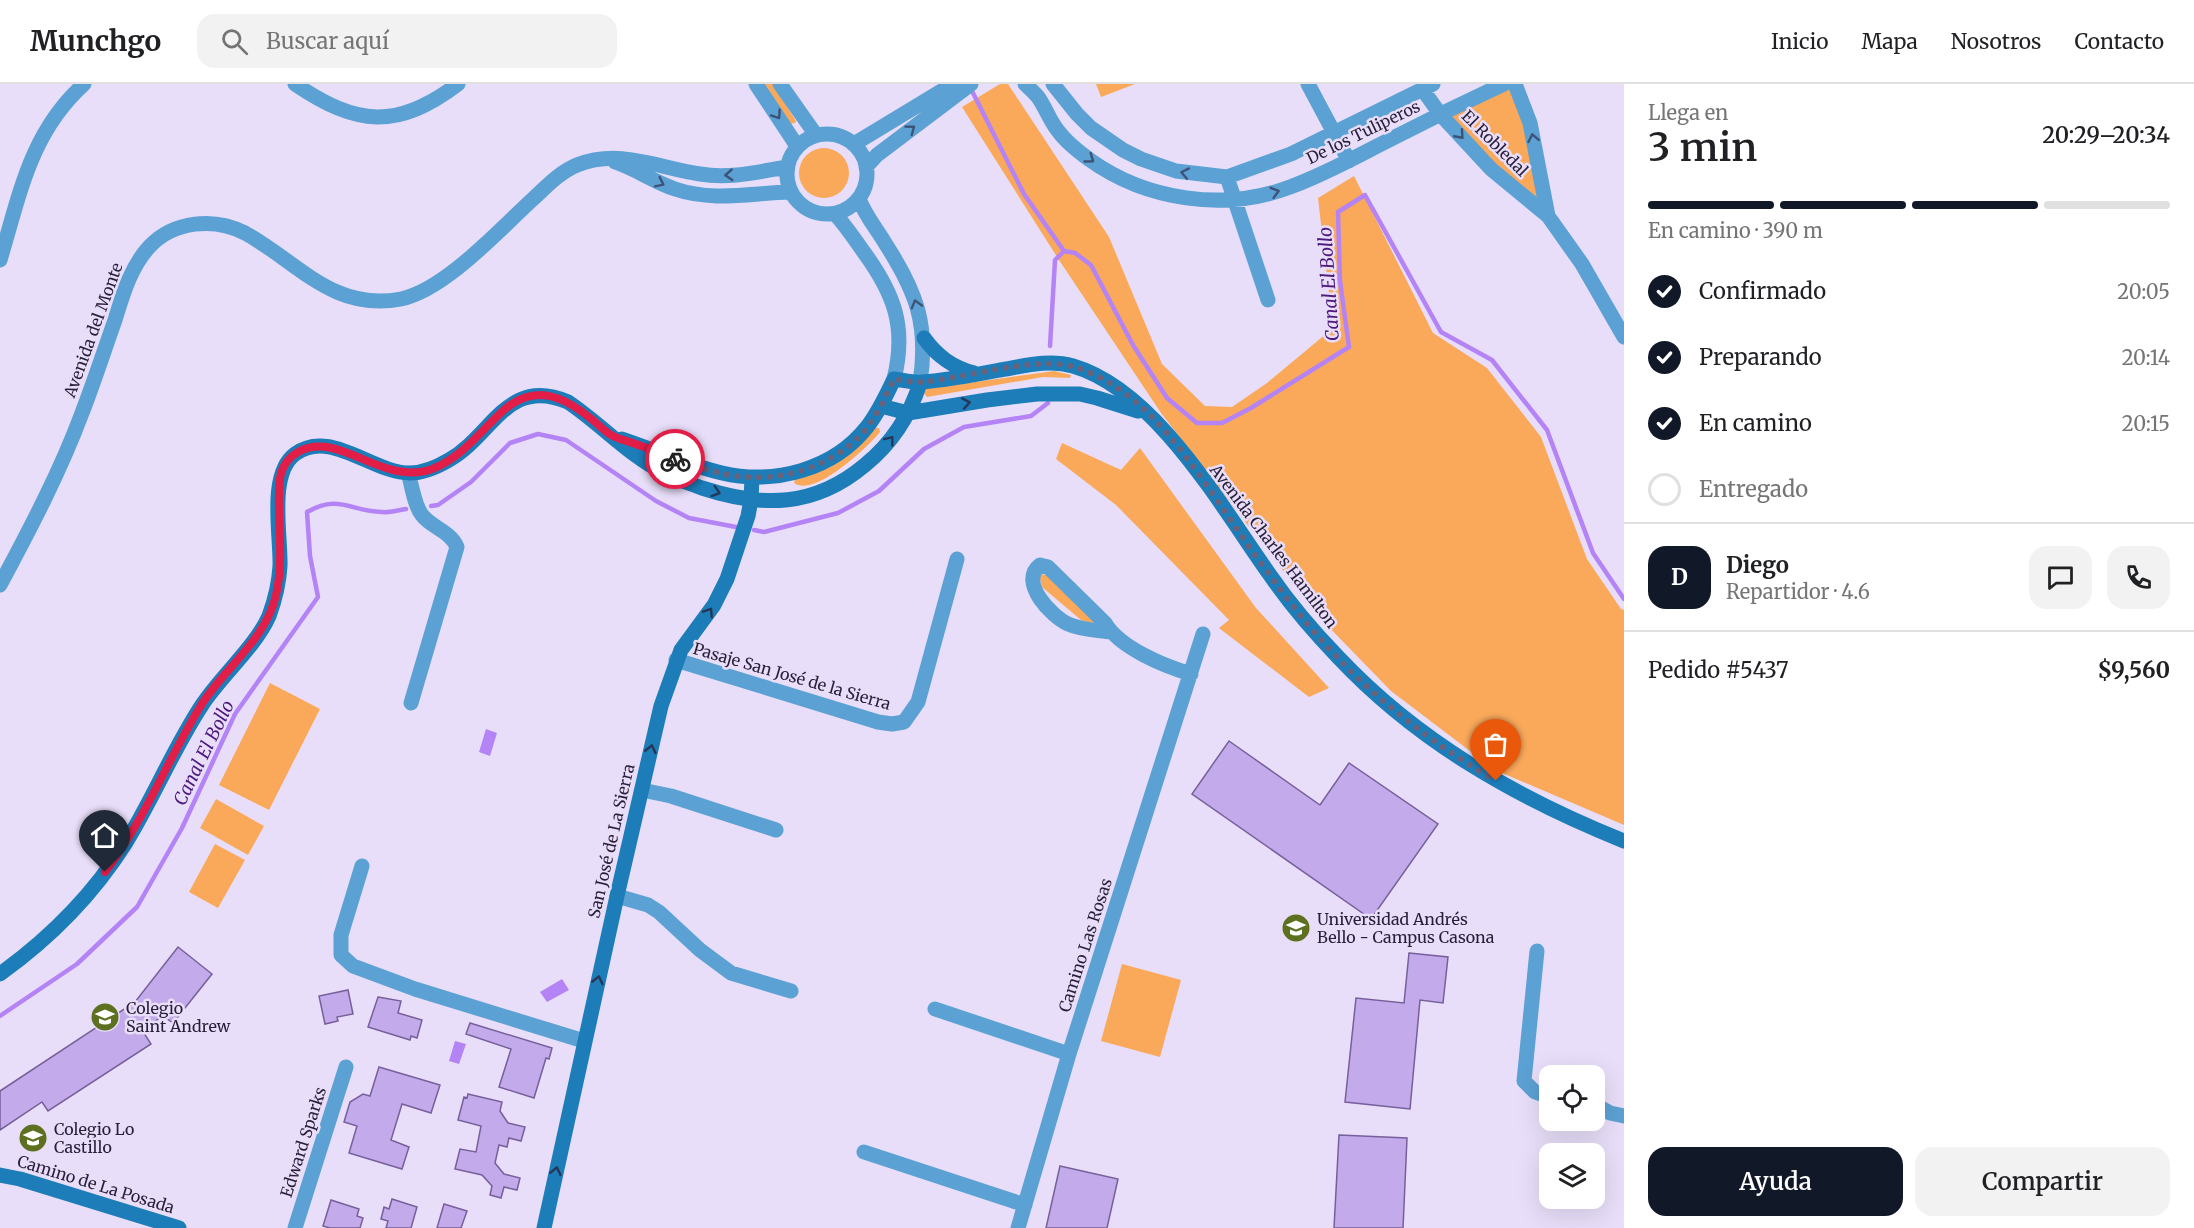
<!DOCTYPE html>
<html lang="es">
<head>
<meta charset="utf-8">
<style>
	:root { --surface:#fff; --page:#f2f2f2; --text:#202124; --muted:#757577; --line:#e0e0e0; --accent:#111827 }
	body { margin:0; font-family:Merriweather,serif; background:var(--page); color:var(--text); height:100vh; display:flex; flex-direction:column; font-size:22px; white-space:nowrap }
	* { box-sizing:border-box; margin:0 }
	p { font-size:20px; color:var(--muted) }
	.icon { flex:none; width:33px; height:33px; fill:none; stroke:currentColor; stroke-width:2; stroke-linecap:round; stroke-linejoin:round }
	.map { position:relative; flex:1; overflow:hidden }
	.drawer { display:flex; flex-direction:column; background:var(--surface); width:570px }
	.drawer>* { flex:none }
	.tools { position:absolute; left:1539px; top:981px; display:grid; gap:12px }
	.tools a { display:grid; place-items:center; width:66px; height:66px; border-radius:12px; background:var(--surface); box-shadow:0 6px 24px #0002; font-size:30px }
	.pin { position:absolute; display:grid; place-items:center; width:51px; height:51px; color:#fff; margin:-62px -26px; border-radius:50% 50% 50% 0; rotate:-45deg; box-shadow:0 0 6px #0007 }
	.pin .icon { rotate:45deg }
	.courier { position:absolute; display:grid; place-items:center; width:60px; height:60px; margin:-30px; border:4px solid #e11d48; border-radius:50%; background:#fff; color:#222; box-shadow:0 2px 8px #0007 }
	.overview em { font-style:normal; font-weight:600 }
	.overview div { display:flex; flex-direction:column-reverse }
	.overview { display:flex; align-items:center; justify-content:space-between; height:102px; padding:0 24px }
	h1 { font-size:39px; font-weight:600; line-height:45px }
	.bar { display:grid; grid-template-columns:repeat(4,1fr); gap:9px 6px; align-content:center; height:72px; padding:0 24px }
	.bar i { height:8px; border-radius:4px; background:var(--line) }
	.bar .active { background:var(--accent) }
	.bar p { grid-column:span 4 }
	.line { display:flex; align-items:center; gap:15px; padding:0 24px; border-top:2px solid var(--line) }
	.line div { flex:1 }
	.round { display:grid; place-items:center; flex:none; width:63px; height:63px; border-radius:18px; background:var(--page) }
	ol { padding:0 24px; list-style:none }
	li { display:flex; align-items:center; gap:18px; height:66px }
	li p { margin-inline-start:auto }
	li .icon { padding:6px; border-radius:50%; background:var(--accent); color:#fff; stroke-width:4 }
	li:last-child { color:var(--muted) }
	li i { width:33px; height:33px; border:3px solid var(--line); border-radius:50% }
	.action { display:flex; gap:12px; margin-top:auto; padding:12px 24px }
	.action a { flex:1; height:69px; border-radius:18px; background:var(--accent); color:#fff; font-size:24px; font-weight:600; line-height:69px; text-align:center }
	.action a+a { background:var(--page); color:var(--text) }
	header { display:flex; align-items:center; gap:36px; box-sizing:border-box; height:84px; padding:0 30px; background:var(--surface); border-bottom:2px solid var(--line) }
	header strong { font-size:28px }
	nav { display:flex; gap:33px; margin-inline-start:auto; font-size:21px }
	.search { width:420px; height:54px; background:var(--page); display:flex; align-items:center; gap:15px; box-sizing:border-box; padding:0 21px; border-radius:18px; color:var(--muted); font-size:22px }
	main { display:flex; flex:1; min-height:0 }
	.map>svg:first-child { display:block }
	.green { fill:#faa85a }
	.water { fill:#b483f6 }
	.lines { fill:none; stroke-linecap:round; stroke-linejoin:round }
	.stream { stroke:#b483f6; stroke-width:4.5 }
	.building { fill:#c3aaeb; stroke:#775f9b; stroke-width:1.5 }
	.street { stroke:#5ca1d4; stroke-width:15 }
	.secondary { stroke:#1c7db9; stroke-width:15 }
	.oneway { stroke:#3d5276 }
	.oneway2 { stroke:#263658 }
	.done { stroke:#6c617b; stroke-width:6; stroke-dasharray:0 10.8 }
	.route { stroke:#e11d48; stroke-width:8 }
	.labels { text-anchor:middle; stroke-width:5; stroke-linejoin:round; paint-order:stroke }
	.street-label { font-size:16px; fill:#291e37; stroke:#e8def9 }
	.poi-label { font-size:16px; fill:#291e37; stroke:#e8def9; text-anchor:start }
	.water-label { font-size:18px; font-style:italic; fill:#4e197f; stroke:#e8def9 }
</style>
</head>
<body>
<header>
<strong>Munchgo</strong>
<div class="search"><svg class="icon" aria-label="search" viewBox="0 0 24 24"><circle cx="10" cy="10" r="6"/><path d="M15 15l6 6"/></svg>Buscar aquí</div>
<nav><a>Inicio</a><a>Mapa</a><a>Nosotros</a><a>Contacto</a></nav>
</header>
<main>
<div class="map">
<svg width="1624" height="1144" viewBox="0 0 1624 1144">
	<rect width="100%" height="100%" fill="#e8def9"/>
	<path class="green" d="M765 0H773L796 37 795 39 790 40Z
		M1000 0H1008L1109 153 1162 280 1205 322 1232 323 1267 299 1333 244 1318 114 1354 92 1433 249 1487 284 1541 353 1587 475 1621 525 1624 526V741L1495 686 1391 607 1319 533 1161 329 1059 176 962 23Z
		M1096 0H1135L1101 13Z
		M1515 0 1548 132 1440 30Z
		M799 89a25 25 0 1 1 50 0a25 25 0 1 1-50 0Z
		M1054 287 1071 291 1070 294 1043 293 927 313 923 308 925 305Z
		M874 344H879L880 348C868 363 814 414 794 399L795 395C807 390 819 389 831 382 847 373 860 358 874 344Z
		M1062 359 1121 386 1140 364 1256 524 1329 604 1309 613 1219 544 1229 536 1116 421 1056 375Z
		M1039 490 1047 491 1095 537 1090 540 1081 536 1042 503Z
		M270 599 320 625 269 726 219 701Z
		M216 715 264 742 248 771 200 744Z
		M215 760 245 776 218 824 189 808Z
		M1122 880 1181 896 1160 973 1101 957Z"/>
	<path class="water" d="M486 645 497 649 490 672 479 668Z
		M562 895 569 906 547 918 540 908Z
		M455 957 466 960 459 980 449 977Z"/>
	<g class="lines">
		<path class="stream" d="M973 9 1024 110 1064 167
			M1050 262 1055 176 1064 167 1075 169 1091 181 1133 261 1167 314 1197 339H1222L1251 324 1349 263 1340 197 1338 128 1365 111 1441 248 1492 276 1547 346 1593 469 1624 515
			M431 422 438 421 471 398 510 359 538 350 566 356 656 417 689 434 736 443
			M754 446 764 448 838 429 879 407 924 365 964 343 1031 332 1048 319
			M0 932 77 880 137 823 182 744 235 630 318 513 310 472 307 428C339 410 350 427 382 428 389 429 398 426 406 425"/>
	</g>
	<path class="building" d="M1229 657 1320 721 1349 679 1438 740 1371 835 1192 710Z
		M178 863 212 890 173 939 163 932 142 946 151 960 48 1027 42 1018 0 1046V1007L135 918Z
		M1409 869 1448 873 1443 919 1420 916 1410 1025 1345 1018 1356 914 1404 919Z
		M348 906 353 930 337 933 338 937 325 940 319 912Z
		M378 913 401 917 398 929 422 936 417 954 411 952 410 956 368 943Z
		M470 939 552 964 549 975 546 974 534 1014 499 1003 511 965 466 950Z
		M379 983 440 1001 431 1029 402 1020 391 1056 409 1063 402 1085 349 1069 357 1042 344 1038 350 1018 363 1010 370 1012Z
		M468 1010 502 1018 500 1027 508 1039 525 1043 521 1057 509 1054 507 1063 499 1061 495 1079 504 1090 520 1094 517 1106 504 1103 501 1114 490 1111 492 1102 482 1091 455 1085 460 1065 476 1068 481 1042 458 1036 464 1013 467 1014Z
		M1339 1051 1407 1054 1403 1144H1334Z
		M1060 1082 1118 1095 1107 1144H1046Z
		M392 1115 417 1123 411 1144H386L388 1137 381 1135 384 1123 389 1125Z
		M331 1116 359 1125 357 1132 363 1134 360 1144H330L323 1142Z
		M444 1120 467 1127 461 1144H437Z"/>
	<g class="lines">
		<path class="street" d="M295 0C357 42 397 46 458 0
			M756 0 797 62
			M780 0 816 51
			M1025 0C1029 4 1034 8 1038 13 1046 24 1050 38 1059 48 1067 59 1079 68 1090 76 1146 116 1224 128 1290 103 1326 90 1359 71 1393 54 1430 35 1467 17 1504 0
			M1053 0 1077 30 1091 44 1123 66 1141 75 1176 87 1227 93 1291 70 1433 0
			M1308 0 1349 77
			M1515 0 1530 39 1548 132
			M1423 6 1440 30 1491 85 1548 132 1582 180 1624 253
			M787 90a40 40 0 1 1 80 0a40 40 0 1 1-80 0Z
			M854 60 953 0
			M615 78C636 85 654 98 675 105 713 118 751 109 790 108
			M866 83 877 71 971 0
			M1227 93 1268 216
			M859 115C865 131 876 144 885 159 916 207 929 240 920 299
			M835 130C845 141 854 154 863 167 894 209 907 243 894 295
			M0 176C20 110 30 49 84 0
			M408 389C412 401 414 421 422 431 432 444 450 447 457 463L411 619
			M0 501C30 445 60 388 82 329 94 298 104 267 115 236 123 210 131 182 150 162 174 137 214 133 245 149 298 178 333 228 401 215 445 206 500 145 534 114 547 102 560 88 577 81 620 64 658 84 700 90 729 95 758 88 787 83
			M1111 548C1097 546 1081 546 1068 540 1052 533 1018 498 1040 481L1048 483 1105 539C1120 564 1164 582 1191 590
			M676 576 878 638 892 640 904 638 918 618 957 475
			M642 706 671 712 776 746
			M362 782 341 851V871L353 882 415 905 584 957
			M617 812 648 821 659 828 700 866 731 889 791 907
			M1537 867 1524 997 1535 1008 1550 1013
			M935 925 1069 970
			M1594 1020 1610 1029 1624 1032
			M864 1068 1025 1121
			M295 1144 346 983
			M1018 1144 1069 970 1203 550"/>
		<path class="secondary" d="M924 254C937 272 952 283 974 289
			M881 322 908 329 987 316 1037 310H1080L1097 314 1138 327
			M622 355C655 366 687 381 722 389 774 401 833 386 867 343 878 329 886 312 894 295 903 296 913 299 922 298 948 296 974 291 1000 286 1024 282 1049 275 1073 282 1156 306 1222 424 1270 491 1290 520 1313 547 1338 573 1418 658 1517 714 1624 757
			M0 890C50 854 92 812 125 760 153 715 173 665 202 621 221 592 256 562 269 532 275 516 279 499 280 482 281 452 268 390 295 370 330 344 372 389 410 389 423 389 437 383 449 376 493 351 507 292 568 318 601 340 628 371 664 389 676 395 689 399 702 404 763 424 815 423 865 381 892 359 910 331 920 299
			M0 1091 20 1095 179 1144
			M544 1144 617 812 661 622 681 566 714 521 727 495 748 432 751 416 752 393"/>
	</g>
	<defs><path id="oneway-chevron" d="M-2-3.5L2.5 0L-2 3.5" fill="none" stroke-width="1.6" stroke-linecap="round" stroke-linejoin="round" transform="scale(1.5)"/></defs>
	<g class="oneway">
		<use href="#oneway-chevron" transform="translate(777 31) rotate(56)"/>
		<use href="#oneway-chevron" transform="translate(911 45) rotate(-37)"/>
		<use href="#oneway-chevron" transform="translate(1460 51) rotate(48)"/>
		<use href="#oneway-chevron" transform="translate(1533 54) rotate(-101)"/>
		<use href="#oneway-chevron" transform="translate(1090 75) rotate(36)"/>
		<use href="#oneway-chevron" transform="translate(1185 89) rotate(-169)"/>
		<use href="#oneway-chevron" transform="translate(729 91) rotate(176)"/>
		<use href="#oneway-chevron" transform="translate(660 99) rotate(26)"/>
		<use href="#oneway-chevron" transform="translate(1275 108) rotate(-16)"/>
		<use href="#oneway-chevron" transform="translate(916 220) rotate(-106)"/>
	</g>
	<g class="oneway2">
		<use href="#oneway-chevron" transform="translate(966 319) rotate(-10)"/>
		<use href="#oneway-chevron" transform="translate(890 356) rotate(-52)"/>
		<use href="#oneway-chevron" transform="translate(716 408) rotate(18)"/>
		<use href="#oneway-chevron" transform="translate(709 528) rotate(-57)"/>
		<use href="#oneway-chevron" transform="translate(651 665) rotate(-77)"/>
		<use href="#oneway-chevron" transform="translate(598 896) rotate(-77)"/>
		<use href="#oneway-chevron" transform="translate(556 1087) rotate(-78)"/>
	</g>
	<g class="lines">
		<path class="done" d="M675 375C698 382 722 392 747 393 791 396 838 379 867 344 878 329 886 312 894 295 903 296 913 299 921 298 963 295 1036 271 1074 283 1144 304 1188 375 1227 431 1255 471 1283 511 1314 548 1366 608 1428 657 1496 697"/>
		<path class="route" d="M105 788C144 737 167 677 200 623 223 585 266 556 276 511 282 485 280 457 279 430 279 416 278 402 281 389 284 380 289 373 298 368 339 345 382 403 432 385 463 373 481 346 505 325 535 300 563 312 590 334 597 339 604 347 611 351 620 356 632 358 641 362 653 366 664 371 675 375"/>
	</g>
	<defs>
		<g id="university-disc" transform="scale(1.5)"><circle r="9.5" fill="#5c701f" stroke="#e8def9"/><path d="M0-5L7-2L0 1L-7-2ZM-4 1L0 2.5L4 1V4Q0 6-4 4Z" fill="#fff"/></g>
		<g id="school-disc" transform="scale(1.5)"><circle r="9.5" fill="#5c701f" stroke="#e8def9"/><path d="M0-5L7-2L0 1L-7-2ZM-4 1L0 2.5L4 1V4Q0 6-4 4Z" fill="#fff"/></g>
	</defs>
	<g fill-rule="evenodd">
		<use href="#university-disc" x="1296" y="844"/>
		<use href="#school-disc" x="105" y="933"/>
		<use href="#school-disc" x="33" y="1054"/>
	</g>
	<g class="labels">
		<g class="street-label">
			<text transform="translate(1363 48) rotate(-26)" y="6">De los Tuliperos</text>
			<text transform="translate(1495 59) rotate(45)" y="6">El Robledal</text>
			<text transform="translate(93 246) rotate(-70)" y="6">Avenida del Monte</text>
			<text transform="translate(1274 462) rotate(53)" y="6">Avenida Charles Hamilton</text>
			<text transform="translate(792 592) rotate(16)" y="6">Pasaje San José de la Sierra</text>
			<text transform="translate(611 757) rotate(-77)" y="6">San José de La Sierra</text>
			<text transform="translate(1085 861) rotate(-72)" y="6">Camino Las Rosas</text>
			<text transform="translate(303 1058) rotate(-72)" y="6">Edward Sparks</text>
			<text transform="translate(96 1100) rotate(17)" y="6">Camino de La Posada</text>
		</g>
		<g class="poi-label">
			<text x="1317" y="841">Universidad Andrés<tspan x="1317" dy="18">Bello - Campus Casona</tspan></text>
			<text x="126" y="930">Colegio<tspan x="126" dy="18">Saint Andrew</tspan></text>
			<text x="54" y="1051">Colegio Lo<tspan x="54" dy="18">Castillo</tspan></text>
		</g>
		<g class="water-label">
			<text transform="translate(1329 200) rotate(-94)" y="6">Canal El Bollo</text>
			<text transform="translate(204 669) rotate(-64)" y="6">Canal El Bollo</text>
		</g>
	</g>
</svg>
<div class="tools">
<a><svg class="icon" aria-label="locate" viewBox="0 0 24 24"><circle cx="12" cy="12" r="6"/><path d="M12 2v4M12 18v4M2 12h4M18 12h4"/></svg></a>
<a><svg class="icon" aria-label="layers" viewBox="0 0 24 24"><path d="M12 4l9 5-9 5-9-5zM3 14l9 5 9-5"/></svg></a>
</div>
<div class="pin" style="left:1496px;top:697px;background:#ea580c"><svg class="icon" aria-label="bag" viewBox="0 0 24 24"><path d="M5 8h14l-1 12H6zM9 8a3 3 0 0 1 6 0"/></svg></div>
<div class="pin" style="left:105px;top:788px;background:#1f2937"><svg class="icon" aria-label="home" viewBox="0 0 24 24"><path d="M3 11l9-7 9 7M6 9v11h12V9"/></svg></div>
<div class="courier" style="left:675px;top:375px"><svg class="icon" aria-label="bike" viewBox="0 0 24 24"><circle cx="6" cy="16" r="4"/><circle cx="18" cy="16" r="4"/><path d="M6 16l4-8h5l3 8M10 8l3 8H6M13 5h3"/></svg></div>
</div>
<section class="drawer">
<div class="overview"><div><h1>3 min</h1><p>Llega en</p></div><em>20:29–20:34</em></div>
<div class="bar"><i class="active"></i><i class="active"></i><i class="active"></i><i></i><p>En camino · 390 m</p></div>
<ol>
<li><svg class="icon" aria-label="check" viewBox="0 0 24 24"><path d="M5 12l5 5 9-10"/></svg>Confirmado<p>20:05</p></li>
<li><svg class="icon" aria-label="check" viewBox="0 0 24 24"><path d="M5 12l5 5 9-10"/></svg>Preparando<p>20:14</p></li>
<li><svg class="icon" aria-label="check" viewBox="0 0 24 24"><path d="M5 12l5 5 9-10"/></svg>En camino<p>20:15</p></li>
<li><i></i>Entregado</li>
</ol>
<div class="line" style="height:108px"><b class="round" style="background:var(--accent);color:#fff">D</b><div><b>Diego</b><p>Repartidor · 4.6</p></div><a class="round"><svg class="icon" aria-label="chat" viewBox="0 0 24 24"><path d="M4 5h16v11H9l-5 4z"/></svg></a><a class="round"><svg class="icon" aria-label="phone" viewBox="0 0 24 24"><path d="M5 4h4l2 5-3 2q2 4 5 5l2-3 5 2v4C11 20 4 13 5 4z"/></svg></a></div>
<div class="line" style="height:78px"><div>Pedido #5437</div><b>$9,560</b></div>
<div class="action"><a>Ayuda</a><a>Compartir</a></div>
</section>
</main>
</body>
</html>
